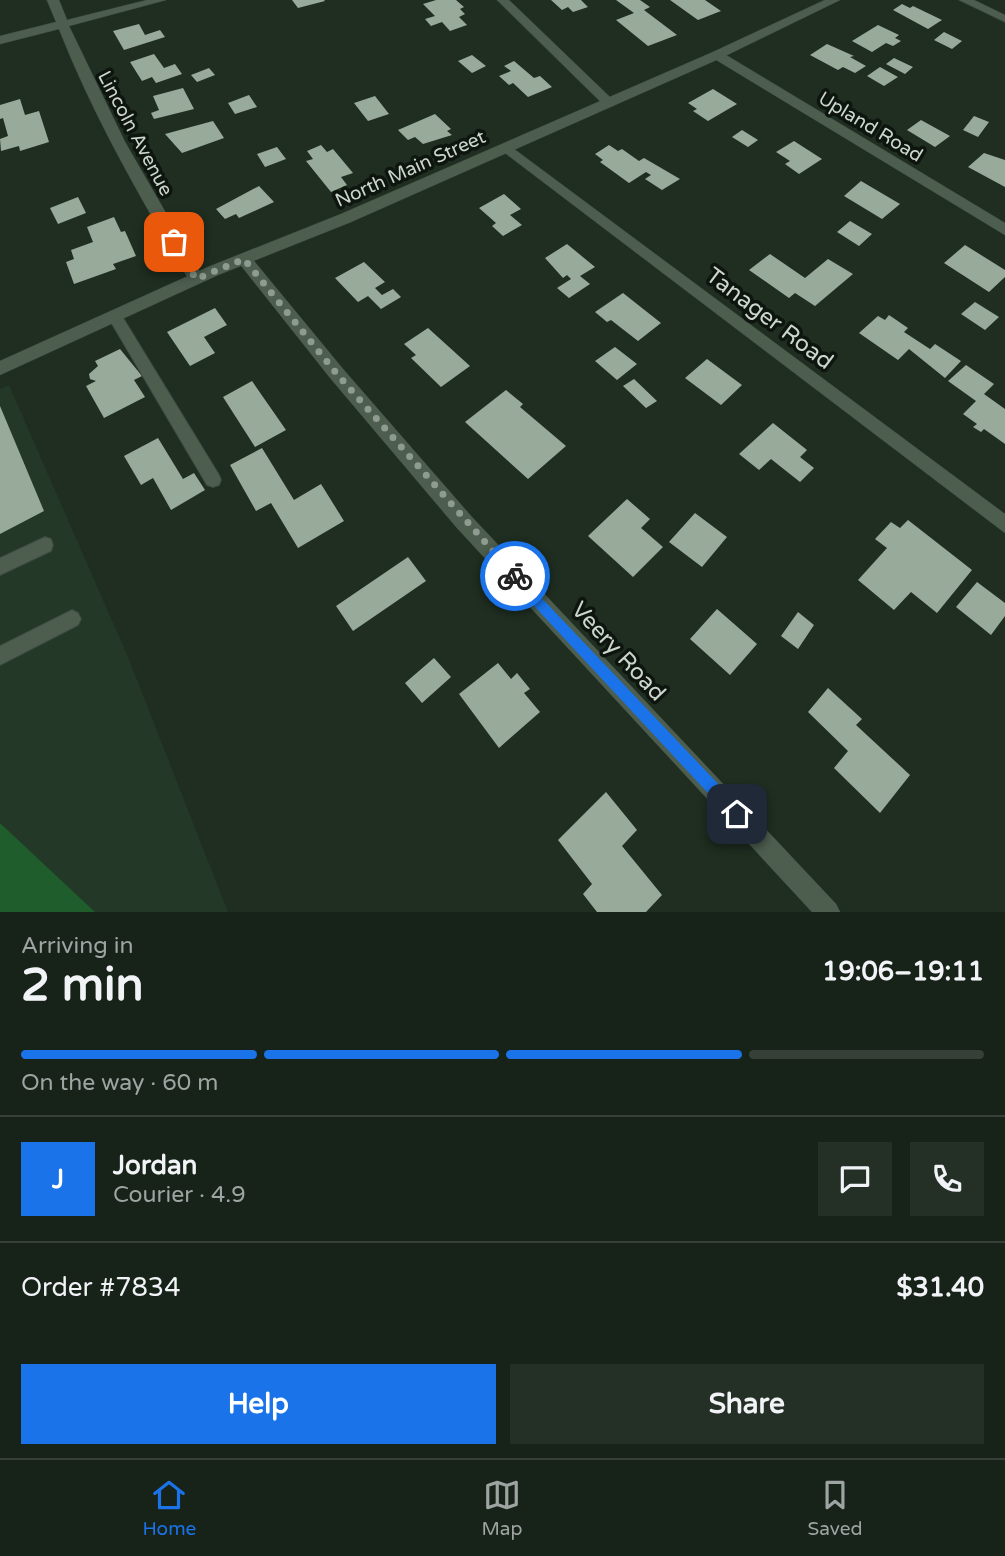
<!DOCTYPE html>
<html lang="en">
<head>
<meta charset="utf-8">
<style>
	:root { --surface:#172219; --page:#242f26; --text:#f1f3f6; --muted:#9ea4a2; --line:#363f38; --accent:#1a73e8 }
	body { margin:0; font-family:"Varela Round",sans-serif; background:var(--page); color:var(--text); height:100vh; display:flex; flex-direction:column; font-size:26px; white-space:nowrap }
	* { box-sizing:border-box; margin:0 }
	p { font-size:23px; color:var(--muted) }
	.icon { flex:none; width:38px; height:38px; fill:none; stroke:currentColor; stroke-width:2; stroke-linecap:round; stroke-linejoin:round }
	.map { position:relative; height:912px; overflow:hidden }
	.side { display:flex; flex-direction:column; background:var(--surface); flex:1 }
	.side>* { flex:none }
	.pin { position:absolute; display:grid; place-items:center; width:60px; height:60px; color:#fff; margin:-30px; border-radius:14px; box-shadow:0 4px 10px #0006 }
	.courier { position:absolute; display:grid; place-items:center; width:70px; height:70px; margin:-35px; border:5px solid #1a73e8; border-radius:50%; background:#fff; color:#222; box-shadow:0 2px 9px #0007 }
	.head em { font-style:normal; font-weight:800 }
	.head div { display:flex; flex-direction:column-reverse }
	.head { display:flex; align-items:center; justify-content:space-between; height:119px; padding:0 21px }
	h1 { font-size:46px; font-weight:800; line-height:52px }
	.bar { display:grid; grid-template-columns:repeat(4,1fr); gap:10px 7px; align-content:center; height:84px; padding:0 21px }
	.bar i { height:9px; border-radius:5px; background:var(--line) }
	.bar .selected { background:var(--accent) }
	.bar p { grid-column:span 4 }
	.line { display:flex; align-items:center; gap:18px; padding:0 21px; border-top:2px solid var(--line) }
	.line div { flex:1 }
	.round { display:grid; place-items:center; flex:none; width:74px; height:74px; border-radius:0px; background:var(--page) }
	.cta { display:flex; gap:14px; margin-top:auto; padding:14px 21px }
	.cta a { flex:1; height:80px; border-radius:0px; background:var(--accent); color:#fff; font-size:28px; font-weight:800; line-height:80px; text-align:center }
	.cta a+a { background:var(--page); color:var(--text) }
	.tabs { display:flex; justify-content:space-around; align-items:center; height:98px; border-top:2px solid var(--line); background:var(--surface); font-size:19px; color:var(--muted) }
	.tabs a { display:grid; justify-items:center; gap:4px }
	.tabs .selected { color:var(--accent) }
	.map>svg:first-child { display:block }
	.built { fill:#233826 }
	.green { fill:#1f5d2d }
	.building { fill:#98ab9a }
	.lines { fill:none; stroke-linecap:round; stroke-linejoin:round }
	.service-casing { stroke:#3b483d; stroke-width:2 }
	.minor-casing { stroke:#3b483d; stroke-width:1 }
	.secondary-casing { stroke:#3b483d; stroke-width:1 }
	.service { fill:#4d5e4f; fill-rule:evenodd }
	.minor { fill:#4d5e4f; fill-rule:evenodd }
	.secondary { fill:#4d5e4f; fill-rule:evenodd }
	.route { fill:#1a73e8 }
	.done { stroke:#8f9b91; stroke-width:7; stroke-dasharray:0 12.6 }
	.labels { text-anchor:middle; stroke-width:7; stroke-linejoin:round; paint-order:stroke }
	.far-street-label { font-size:19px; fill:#ccd6cd; stroke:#0e150f }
	.street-label { font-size:23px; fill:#ccd6cd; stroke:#0e150f }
</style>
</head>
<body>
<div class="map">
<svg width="1005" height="912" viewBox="0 0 1005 912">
	<rect width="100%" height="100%" fill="#1f2e21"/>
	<path class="built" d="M9 385 128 657 228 912H95L0 823V389Z"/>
	<path class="green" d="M0 823 95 912H0Z"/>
	<path class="building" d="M292 0H324L325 1 298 8Z
		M436 0H456L464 7 460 9 465 14 459 17 467 25 450 31 442 22 431 26 425 19 435 16 423 4Z
		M551 0H581L588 7 573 12 568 7 562 10Z
		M616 0H640L650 7 644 10 677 35 648 46 616 20 634 13Z
		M670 0H705L721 11 698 20Z
		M902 4 910 8 913 6 942 20 928 29 893 10Z
		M139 24 145 35 160 30 165 37 124 50 113 31Z
		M878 25 899 35 895 38 901 41 893 46 886 43 872 52 852 41Z
		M944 32 962 41 952 49 934 40Z
		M827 44 854 56 850 57 866 66 855 73 843 67 838 70 810 55Z
		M154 54 164 68 175 64 182 74 156 83 152 77 142 81 130 62Z
		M472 55 486 66 472 73 458 61Z
		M894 58 913 67 905 74 886 64Z
		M514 61 534 78 540 76 552 87 528 97 513 83 509 85 499 76 511 71 504 66Z
		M880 67 898 77 884 86 867 76Z
		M209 68 215 75 197 82 191 75Z
		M183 88 194 109 154 119 151 113 159 110 153 96Z
		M713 89 737 104 708 121 693 111 697 109 688 103Z
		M249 95 257 107 235 114 228 103Z
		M375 96 389 114 368 121 354 103Z
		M20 99 25 115 39 111 49 142 20 151 19 146 1 151 0 139 8 136 3 118 0 119V105Z
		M435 114 451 129 447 131 452 135 423 144 415 137 408 140 398 130Z
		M974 116 989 122 978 137 963 130Z
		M921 120 950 136 935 147 907 130Z
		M213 121 224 138 182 153 165 134Z
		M742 130 758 140 748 147 732 137Z
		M794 141 822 159 799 174 785 164 790 161 776 152Z
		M321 145 327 152 333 149 353 173 341 177 347 185 331 192 306 161 313 159 307 151Z
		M609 145 618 151 622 149 639 161 644 158 680 179 662 190 645 179 651 175 646 172 629 183 600 162 603 160 595 154Z
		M277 147 286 159 265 167 257 154Z
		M984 153 1005 160V187L968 167Z
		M861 181 900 204 882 219 844 196Z
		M259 186 274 202 239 218 236 214 225 219 216 209Z
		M504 194 521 209 510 215 522 225 503 236 492 226 496 223 479 208Z
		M78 197 86 213 58 224 50 208Z
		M114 217 121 232 125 231 136 256 113 264 116 269 74 284 66 262 74 259 71 250 93 242 87 227Z
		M850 221 872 234 859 246 837 232Z
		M567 244 595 267 580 276 590 284 569 298 557 288 571 279 567 275 563 278 545 258Z
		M965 245 1005 270V277L989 292 944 263Z
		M770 254 805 278 828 259 853 274 815 306 795 293 789 298 749 270Z
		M364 262 385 282 375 288 382 295 393 289 401 297 381 309 368 296 358 302 335 278Z
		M623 293 661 323 638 341 611 320 607 322 595 312Z
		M975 302 999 317 985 330 961 314Z
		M215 308 227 325 204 337 215 353 190 366 167 332Z
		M889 315 908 328 904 332 930 349 935 344 961 361 945 378 909 349 898 360 859 333 878 316 885 320Z
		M428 328 470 366 441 387 411 358 416 355 404 344Z
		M615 347 637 364 617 380 595 361Z
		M120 349 142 376 134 380 145 397 104 418 86 386 96 381 90 379 89 374 98 366 95 361Z
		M707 359 742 385 721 405 685 378Z
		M966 365 994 384 984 394 1005 409V444L984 429 981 432 973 427 977 424 963 414 976 401 948 381Z
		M634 379 657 401 646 408 623 386Z
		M252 381 286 430 255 447 223 397Z
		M506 390 523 404 520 407 566 446 528 479 465 422Z
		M0 406 44 511 0 534Z
		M773 423 807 450 800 457 814 468 800 482 771 459 759 470 739 454Z
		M158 438 183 479 194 473 205 490 171 510 153 478 141 485 124 456Z
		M262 448 294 500 321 484 344 521 298 548 271 503 256 511 230 465Z
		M627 499 650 519 641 528 663 547 633 577 588 536Z
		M695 513 727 537 702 567 669 542Z
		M908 520 972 570 937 613 911 592 894 610 858 580 887 548 875 539 891 522 900 528Z
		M408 557 426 581 353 631 336 606Z
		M977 582 1005 603V616L991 635 956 607Z
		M717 609 757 644 730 675 690 639Z
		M798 612 814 625 798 649 781 636Z
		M434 658 451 677 422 703 405 683Z
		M498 663 511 679 517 673 530 689 524 693 540 712 499 748 459 694Z
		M828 688 862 719 856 725 910 775 880 813 834 768 848 751 808 712Z
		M606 792 637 830 622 846 662 895 646 912H597L583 894 592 884 558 840Z"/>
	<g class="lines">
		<g class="service-casing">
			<path id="service" d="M115 312 120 313 219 475 221 480 219 485 213 487 207 485 108 317Z
				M45 537 51 539 53 545 51 551 0 575V558Z
				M72 610 78 613 81 619 78 625 0 665V646Z"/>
		</g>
		<g class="minor-casing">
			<path id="minor" d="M47 0H59L67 20 147 0H166L69 26 125 142 204 279 201 283H191C142 201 94 118 59 29L0 44V36L56 22Z
				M497 0H509L613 100V106H605Z
				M713 52H721L1005 223V235L713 58Z
				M506 143 1005 514V533L501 150 499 147Z
				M244 254 249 255 343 369 471 516 836 904 840 912H812L457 528 331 379 239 263V255Z"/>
		</g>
		<g class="secondary-casing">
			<path id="secondary" d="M825 0H840L721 58 351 222 218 275 0 375V361L208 267 341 214 713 52Z
				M959 0H974L1005 15V22Z"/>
		</g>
		<use href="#service" class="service"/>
		<use href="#minor" class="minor"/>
		<use href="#secondary" class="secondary"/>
	</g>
	<path class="route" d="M515 570 742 809V819H732L510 580 508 576Z"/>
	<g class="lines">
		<path class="done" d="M174 242 196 279 244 259 337 374 515 576"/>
	</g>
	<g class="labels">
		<g class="far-street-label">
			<text transform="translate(871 126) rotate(31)" y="7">Upland Road</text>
			<text transform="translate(136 133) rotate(62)" y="7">Lincoln Avenue</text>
			<text transform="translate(410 168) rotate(-24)" y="7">North Main Street</text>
		</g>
		<g class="street-label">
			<text transform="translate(770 318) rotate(37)" y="8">Tanager Road</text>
			<text transform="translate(619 651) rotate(47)" y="8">Veery Road</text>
		</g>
	</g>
</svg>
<div class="pin" style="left:174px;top:242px;background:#ea580c"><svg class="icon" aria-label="bag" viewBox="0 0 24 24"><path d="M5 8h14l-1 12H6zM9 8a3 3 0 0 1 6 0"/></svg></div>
<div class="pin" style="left:737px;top:814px;background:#1f2937"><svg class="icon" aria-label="home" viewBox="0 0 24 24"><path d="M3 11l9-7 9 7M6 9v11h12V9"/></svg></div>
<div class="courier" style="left:515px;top:576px"><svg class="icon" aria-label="bike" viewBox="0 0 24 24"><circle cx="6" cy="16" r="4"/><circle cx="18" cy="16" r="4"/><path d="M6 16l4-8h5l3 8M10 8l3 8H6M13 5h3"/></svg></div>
</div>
<section class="side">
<div class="head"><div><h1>2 min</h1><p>Arriving in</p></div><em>19:06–19:11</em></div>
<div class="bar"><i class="selected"></i><i class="selected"></i><i class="selected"></i><i></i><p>On the way · 60 m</p></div>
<div class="line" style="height:126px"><b class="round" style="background:var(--accent);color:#fff">J</b><div><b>Jordan</b><p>Courier · 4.9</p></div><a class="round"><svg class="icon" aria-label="chat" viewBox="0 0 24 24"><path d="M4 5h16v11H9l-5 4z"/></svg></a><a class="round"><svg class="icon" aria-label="phone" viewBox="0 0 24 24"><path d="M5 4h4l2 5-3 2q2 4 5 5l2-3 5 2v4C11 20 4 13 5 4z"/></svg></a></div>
<div class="line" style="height:91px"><div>Order #7834</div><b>$31.40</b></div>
<div class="cta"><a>Help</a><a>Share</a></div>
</section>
<nav class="tabs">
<a class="selected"><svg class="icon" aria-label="home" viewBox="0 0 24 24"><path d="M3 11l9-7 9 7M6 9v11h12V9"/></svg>Home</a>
<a><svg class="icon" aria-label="map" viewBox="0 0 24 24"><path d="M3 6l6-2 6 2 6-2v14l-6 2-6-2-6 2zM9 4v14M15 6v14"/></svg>Map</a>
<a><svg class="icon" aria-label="saved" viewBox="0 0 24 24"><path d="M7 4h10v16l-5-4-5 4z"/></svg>Saved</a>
</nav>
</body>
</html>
